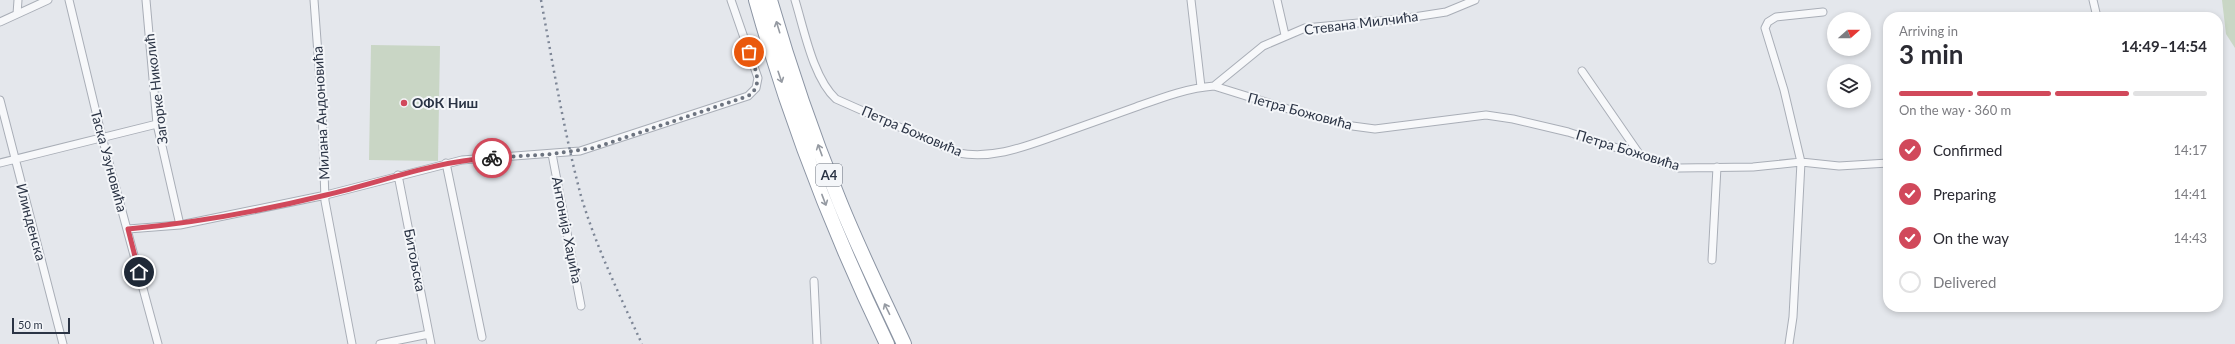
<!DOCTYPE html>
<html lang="en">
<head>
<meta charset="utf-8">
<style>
	:root { --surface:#fff; --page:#f7f7f7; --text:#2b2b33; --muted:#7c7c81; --line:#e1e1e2; --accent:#d1495b }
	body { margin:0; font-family:Lato,sans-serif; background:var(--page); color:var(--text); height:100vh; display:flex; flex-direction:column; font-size:15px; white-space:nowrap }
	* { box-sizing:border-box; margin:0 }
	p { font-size:13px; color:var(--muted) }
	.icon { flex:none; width:22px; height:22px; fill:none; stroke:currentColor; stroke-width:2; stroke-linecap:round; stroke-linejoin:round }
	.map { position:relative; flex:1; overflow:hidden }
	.panel { position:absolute; left:1883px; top:12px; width:340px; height:300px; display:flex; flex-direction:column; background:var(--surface); border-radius:16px; box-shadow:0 2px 6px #0003 }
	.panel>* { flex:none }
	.needle { width:26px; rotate:69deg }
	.buttons { position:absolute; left:1827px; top:12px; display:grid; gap:8px }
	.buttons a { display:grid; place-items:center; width:44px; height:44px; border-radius:50%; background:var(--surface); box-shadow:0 2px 6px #0003; font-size:20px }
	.scale { position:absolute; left:12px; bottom:10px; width:58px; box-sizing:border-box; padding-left:4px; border:2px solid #2b3445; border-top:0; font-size:11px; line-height:14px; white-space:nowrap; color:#2b3445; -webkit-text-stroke:3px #f4f6f9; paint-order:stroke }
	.pin { position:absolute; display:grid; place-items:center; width:34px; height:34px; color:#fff; margin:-17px; border:2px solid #fff; border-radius:50%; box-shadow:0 1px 4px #0007 }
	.courier { position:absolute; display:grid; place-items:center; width:40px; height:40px; margin:-20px; border:3px solid #d1495b; border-radius:50%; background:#fff; color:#222; box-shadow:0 1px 5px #0007 }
	.overview em { font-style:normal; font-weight:700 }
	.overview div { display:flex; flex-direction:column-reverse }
	.overview { display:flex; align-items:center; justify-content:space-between; height:68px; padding:0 16px }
	h1 { font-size:26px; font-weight:700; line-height:30px }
	.bar { display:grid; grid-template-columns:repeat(4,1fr); gap:6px 4px; align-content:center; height:48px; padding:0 16px }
	.bar i { height:5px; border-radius:3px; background:var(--line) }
	.bar .on { background:var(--accent) }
	.bar p { grid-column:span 4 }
	ol { padding:0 16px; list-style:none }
	li { display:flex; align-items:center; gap:12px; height:44px }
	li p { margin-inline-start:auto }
	li .icon { padding:4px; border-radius:50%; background:var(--accent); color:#fff; stroke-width:4 }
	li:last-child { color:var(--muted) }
	li i { width:22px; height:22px; border:2px solid var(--line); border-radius:50% }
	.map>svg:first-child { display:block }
	.green { fill:#c9d6c5 }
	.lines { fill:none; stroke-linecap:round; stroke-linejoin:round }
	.street-casing { stroke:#a9aeb7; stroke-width:9 }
	.highway-casing { stroke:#8b94a3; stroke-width:16 }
	.street { stroke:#f7f8fa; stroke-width:7 }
	.highway { stroke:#fff; stroke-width:14 }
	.rail { stroke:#7d8696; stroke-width:2.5; stroke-dasharray:2 4; stroke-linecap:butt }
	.oneway { stroke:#959aa2 }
	.done { stroke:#6c737f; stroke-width:4; stroke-dasharray:0 7.2 }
	.route { stroke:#d1495b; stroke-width:5 }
	.poi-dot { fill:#d1495b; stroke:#f4f6f9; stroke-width:1.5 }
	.labels { text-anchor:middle; stroke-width:4; stroke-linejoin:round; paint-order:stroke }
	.shield { fill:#f4f6f9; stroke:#676e7b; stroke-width:1 }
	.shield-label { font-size:13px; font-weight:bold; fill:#2b3445 }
	.street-label { font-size:14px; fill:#2b3445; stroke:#f4f6f9 }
	.poi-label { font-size:14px; font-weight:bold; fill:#2b3445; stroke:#f4f6f9; text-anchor:start }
</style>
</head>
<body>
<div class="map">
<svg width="2235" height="344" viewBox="0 0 2235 344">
	<rect width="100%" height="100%" fill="#e4e7ec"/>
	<path class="green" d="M2222 0H2235V48L2226 34Z
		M371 45 440 46 438 161 369 160Z"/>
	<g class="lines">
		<g class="street-casing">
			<path id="street" d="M69 0 102 137 158 344
				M146 0 157 124 180 225
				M314 0 322 108 325 201 352 344
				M795 0C804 29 813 78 836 99L958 153C992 159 1021 148 1052 137 1080 127 1108 117 1136 107 1161 98 1187 88 1214 86L1301 113 1345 125 1375 129 1486 115 1513 119 1568 132 1679 168 1753 167 1801 162 1839 166 1888 163
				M1191 0 1201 87
				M1277 0 1285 35
				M2093 0 2097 17
				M17 14 18 0
				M0 22 48 0
				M1582 71 1640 155
				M1214 86 1263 46 1305 28 1401 19 1446 12 1475 0
				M0 100 63 344
				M552 154 581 306
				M0 163 157 124
				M446 163 482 337
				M398 175 431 344
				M128 229 180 225 326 195 462 160 580 151 748 96 756 88 758 78 731 0
				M1712 260 1717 167
				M814 281 817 344
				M380 344 429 334
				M1789 344 1793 317 1801 162 1784 90 1765 28 1768 22 1776 17 1823 12"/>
		</g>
		<g class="highway-casing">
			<path id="highway" d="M756 0C789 118 834 234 887 344
				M770 0C789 66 811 131 837 195 857 246 881 294 904 344"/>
		</g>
		<use href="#street" class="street"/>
		<use href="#highway" class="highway"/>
		<path class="rail" d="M541 0C553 65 564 132 581 196 596 247 620 296 642 344"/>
	</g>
	<defs><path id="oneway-shaft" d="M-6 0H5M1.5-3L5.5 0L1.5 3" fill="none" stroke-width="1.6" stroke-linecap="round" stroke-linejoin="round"/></defs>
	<g class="oneway">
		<use href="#oneway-shaft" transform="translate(778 27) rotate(-107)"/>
		<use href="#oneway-shaft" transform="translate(780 77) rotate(71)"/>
		<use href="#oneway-shaft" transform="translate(820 150) rotate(-110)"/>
		<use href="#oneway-shaft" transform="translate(824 200) rotate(69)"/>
		<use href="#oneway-shaft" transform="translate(887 309) rotate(-116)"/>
	</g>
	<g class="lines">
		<path class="done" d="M492 158 552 154 594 148 748 96C765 85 754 67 749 52"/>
		<path class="route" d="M139 272 128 229C194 223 261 211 326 195 382 182 434 161 492 158"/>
	</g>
	<circle class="poi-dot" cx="404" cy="103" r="4"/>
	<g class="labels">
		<rect class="shield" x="816" y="164" width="26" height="22" rx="3"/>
		<g class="shield-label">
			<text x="829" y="180">A4</text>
		</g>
		<g class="street-label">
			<text transform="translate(1361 23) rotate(-7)" y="5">Стевана Милчића</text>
			<text transform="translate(156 89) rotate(-97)" y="5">Загорке Николић</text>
			<text transform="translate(1300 111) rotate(15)" y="5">Петра Божовића</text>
			<text transform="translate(321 113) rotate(-93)" y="5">Милана Андоновића</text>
			<text transform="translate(912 131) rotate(23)" y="5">Петра Божовића</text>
			<text transform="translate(1628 150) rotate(17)" y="5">Петра Божовића</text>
			<text transform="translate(109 161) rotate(75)" y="5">Таска Узуновића</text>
			<text transform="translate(31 222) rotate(75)" y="5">Илинденска</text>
			<text transform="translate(567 230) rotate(79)" y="5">Антонија Хаџића</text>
			<text transform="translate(415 260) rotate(79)" y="5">Битољска</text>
		</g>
		<g class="poi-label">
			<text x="412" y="108">ОФК Ниш</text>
		</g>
	</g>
</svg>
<div class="buttons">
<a><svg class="needle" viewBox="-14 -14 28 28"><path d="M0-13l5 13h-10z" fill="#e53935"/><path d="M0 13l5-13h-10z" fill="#7c7c81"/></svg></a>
<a><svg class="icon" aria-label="layers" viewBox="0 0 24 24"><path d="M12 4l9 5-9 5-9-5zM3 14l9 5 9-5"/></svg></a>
</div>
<div class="scale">50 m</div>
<div class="pin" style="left:749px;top:52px;background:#ea580c"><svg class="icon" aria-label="bag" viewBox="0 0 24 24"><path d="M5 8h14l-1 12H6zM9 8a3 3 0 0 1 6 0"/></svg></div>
<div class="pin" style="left:139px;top:272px;background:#1f2937"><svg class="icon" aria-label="home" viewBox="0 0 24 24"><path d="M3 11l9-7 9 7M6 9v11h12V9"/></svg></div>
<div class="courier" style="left:492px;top:158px"><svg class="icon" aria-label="bike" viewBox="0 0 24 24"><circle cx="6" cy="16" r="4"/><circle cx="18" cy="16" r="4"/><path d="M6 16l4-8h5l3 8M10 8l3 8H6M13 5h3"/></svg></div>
<section class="panel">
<div class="overview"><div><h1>3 min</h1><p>Arriving in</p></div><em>14:49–14:54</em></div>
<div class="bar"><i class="on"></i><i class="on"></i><i class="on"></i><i></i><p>On the way · 360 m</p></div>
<ol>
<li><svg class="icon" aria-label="check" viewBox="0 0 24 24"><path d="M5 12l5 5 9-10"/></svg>Confirmed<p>14:17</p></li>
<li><svg class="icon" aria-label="check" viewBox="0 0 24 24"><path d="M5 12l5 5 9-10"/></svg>Preparing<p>14:41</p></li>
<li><svg class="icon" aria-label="check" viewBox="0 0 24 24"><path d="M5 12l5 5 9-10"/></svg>On the way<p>14:43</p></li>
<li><i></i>Delivered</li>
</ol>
</section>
</div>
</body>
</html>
